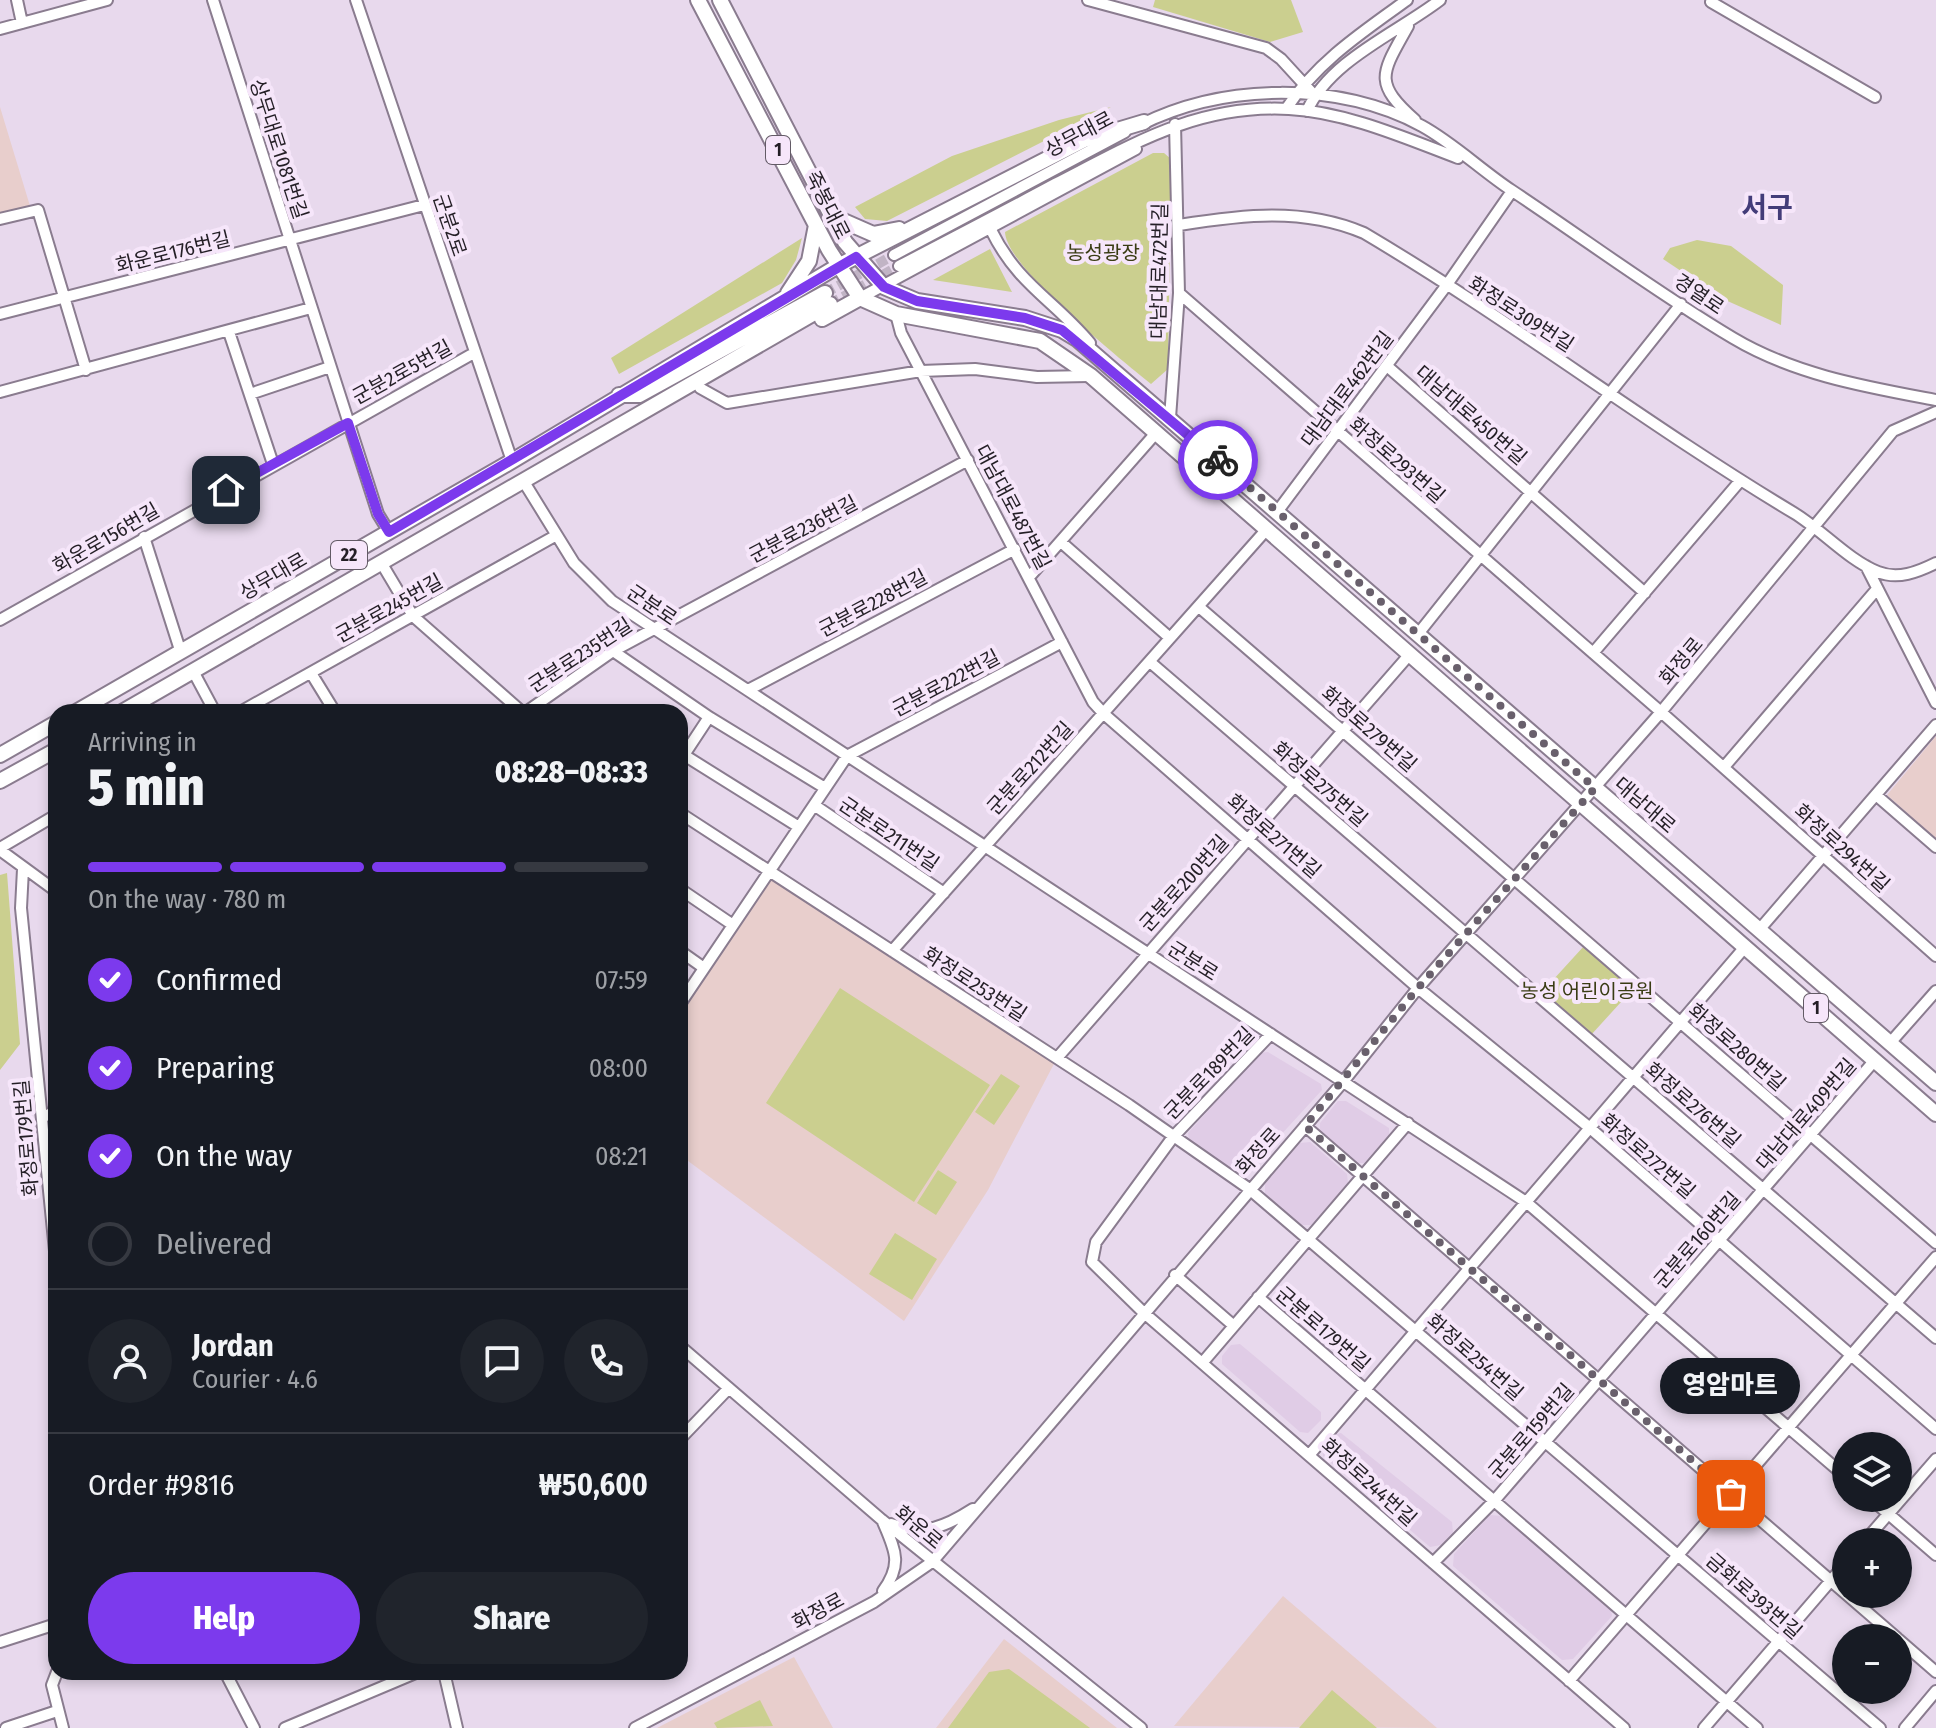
<!DOCTYPE html>
<html lang="en">
<head>
<meta charset="utf-8">
<style>
	:root { --surface:#171b24; --page:#20242c; --text:#f1f3f6; --muted:#9ea1a6; --line:#363941; --accent:#7c3aed }
	body { margin:0; font-family:"Fira Sans Condensed","Noto Sans KR",sans-serif; background:var(--page); color:var(--text); height:100vh; display:flex; flex-direction:column; font-size:30px; white-space:nowrap }
	* { box-sizing:border-box; margin:0 }
	p { font-size:26px; color:var(--muted) }
	.icon { flex:none; width:44px; height:44px; fill:none; stroke:currentColor; stroke-width:2; stroke-linecap:round; stroke-linejoin:round }
	.map { position:relative; flex:1; overflow:hidden }
	.panel { position:absolute; left:48px; top:704px; width:640px; height:976px; display:flex; flex-direction:column; background:var(--surface); border-radius:24px; box-shadow:0 4px 12px #0003 }
	.panel>* { flex:none }
	.controls { position:absolute; left:1832px; top:1432px; display:grid; gap:16px }
	.controls a { display:grid; place-items:center; width:80px; height:80px; border-radius:50%; background:var(--surface); box-shadow:0 4px 12px #0003; font-size:40px }
	.pin { position:absolute; display:grid; place-items:center; width:68px; height:68px; color:#fff; margin:-34px; border-radius:16px; box-shadow:0 4px 12px #0006 }
	.courier { position:absolute; display:grid; place-items:center; width:80px; height:80px; margin:-40px; border:6px solid #7c3aed; border-radius:50%; background:#fff; color:#222; box-shadow:0 2px 10px #0007 }
	.bubble { position:absolute; height:56px; border-radius:28px; background:var(--surface); box-shadow:0 4px 12px #0003; font-size:26px; font-weight:800; line-height:56px; text-align:center }
	.summary em { font-style:normal; font-weight:800 }
	.summary div { display:flex; flex-direction:column-reverse }
	.summary { display:flex; align-items:center; justify-content:space-between; height:136px; padding:0 40px }
	h1 { font-size:52px; font-weight:800; line-height:60px }
	.bar { display:grid; grid-template-columns:repeat(4,1fr); gap:12px 8px; align-content:center; height:96px; padding:0 40px }
	.bar i { height:10px; border-radius:6px; background:var(--line) }
	.bar .current { background:var(--accent) }
	.bar p { grid-column:span 4 }
	.line { display:flex; align-items:center; gap:20px; padding:0 40px; border-top:2px solid var(--line) }
	.line div { flex:1 }
	.round { display:grid; place-items:center; flex:none; width:84px; height:84px; border-radius:42px; background:var(--page) }
	ol { padding:0 40px; list-style:none }
	li { display:flex; align-items:center; gap:24px; height:88px }
	li p { margin-inline-start:auto }
	li .icon { padding:8px; border-radius:50%; background:var(--accent); color:#fff; stroke-width:4 }
	li:last-child { color:var(--muted) }
	li i { width:44px; height:44px; border:4px solid var(--line); border-radius:50% }
	.action { display:flex; gap:16px; margin-top:auto; padding:16px 40px }
	.action a { flex:1; height:92px; border-radius:48px; background:var(--accent); color:#fff; font-size:32px; font-weight:800; line-height:92px; text-align:center }
	.action a+a { background:var(--page); color:var(--text) }
	.map>svg:first-child { display:block }
	.built { fill:#e0cce6 }
	.education { fill:#e8cecc }
	.green { fill:#cbcf8f }
	.lines { fill:none; stroke-linecap:round; stroke-linejoin:round }
	.minor-tunnel { stroke:#c1b4c5; stroke-width:10; stroke-dasharray:10 5; stroke-linecap:butt }
	.minor-casing { stroke:#8a7c8f; stroke-width:14 }
	.major-casing { stroke:#8a7c8f; stroke-width:18 }
	.minor { stroke:#fff; stroke-width:10 }
	.major { stroke:#fff; stroke-width:14 }
	.done { stroke:#69606c; stroke-width:8; stroke-dasharray:0 14.4 }
	.route { stroke:#7c3aed; stroke-width:10 }
	.labels { text-anchor:middle; stroke-width:8; stroke-linejoin:round; paint-order:stroke }
	.shield { fill:#f6e6fa; stroke:#635b66; stroke-width:2 }
	.shield-label { font-size:18px; font-weight:bold; fill:#241f26 }
	.street-label { font-size:20px; fill:#241f26; stroke:#f6e6fa }
	.park-label { font-size:20px; fill:#3a3c14; stroke:#f6e6fa }
	.district-label { font-size:28px; font-weight:bold; fill:#433c79; stroke:#f6e6fa }
</style>
</head>
<body>
<div class="map">
<svg width="1936" height="1728" viewBox="0 0 1936 1728">
	<rect width="100%" height="100%" fill="#e8d9ed"/>
	<path class="built" d="M1268 1052 1321 1084 1322 1090 1247 1172 1240 1174 1189 1141 1188 1133 1260 1053Z
		M1338 1101H1346L1389 1128V1135L1364 1163H1355L1320 1131V1123Z
		M1310 1142 1347 1174 1348 1183 1311 1225H1300L1265 1194V1184L1300 1143Z
		M1240 1344 1321 1412V1420L1308 1433 1300 1432 1222 1364V1356L1231 1345Z
		M1341 1433 1452 1522 1453 1533 1441 1545 1430 1547 1323 1456 1322 1446 1332 1435Z
		M1490 1515 1502 1516 1611 1609 1612 1616 1573 1659 1562 1660 1453 1566 1454 1554Z"/>
	<path class="education" d="M0 107 30 206 0 213Z
		M1936 736V839L1887 795Z
		M769 871 1057 1058 988 1190 904 1321 680 1155V1004Z
		M1283 1596 1437 1728 1174 1726Z
		M1004 1639 1117 1728H936Z
		M794 1657 833 1728H657Z"/>
	<path class="green" d="M1155 0H1291L1303 32 1270 42 1153 7Z
		M1111 107 887 221 865 219 855 207 952 156 1059 120Z
		M1153 153H1164L1171 159 1168 369 1151 384C1120 359 1006 267 1005 232Z
		M802 238 796 260 782 283 619 374 611 358Z
		M1697 240 1731 246 1783 285 1781 325 1723 299 1663 259 1670 248Z
		M990 249 1012 292 933 280Z
		M7 873 20 1044 0 1070V875Z
		M1584 946 1632 990 1591 1035 1542 992Z
		M840 988 990 1085 914 1202 766 1103Z
		M1001 1074 1020 1086 994 1125 975 1112Z
		M938 1170 957 1182 936 1215 917 1203Z
		M895 1233 937 1259 912 1300 869 1274Z
		M1009 1669 1090 1728H948L989 1672Z
		M1332 1690 1377 1728H1299Z
		M760 1700 773 1726 717 1728 714 1723Z"/>
	<g class="lines">
		<path class="minor-tunnel" d="M825 293 894 255
			M830 304 899 266"/>
		<g class="minor-casing">
			<path id="minor" d="M17 0 22 23
				M213 0 378 514 389 532
				M356 0 512 461
				M1088 0 1266 48 1281 59 1314 95
				M1711 2 1875 97
				M1408 26C1382 73 1372 82 1415 120
				M0 29 107 0
				M1286 109C1317 62 1361 33 1407 0
				M1307 111C1330 60 1397 33 1440 0
				M1140 125C1224 83 1338 81 1422 126 1453 143 1481 170 1511 190 1585 239 1657 293 1733 338 1795 375 1867 387 1936 400
				M0 219 38 210 86 370
				M1179 225C1242 215 1303 207 1364 233 1511 320 1647 425 1794 513 1822 530 1848 560 1878 572 1898 580 1918 572 1936 563
				M991 230C1018 285 1053 299 1090 343
				M894 255 1125 132
				M899 266C951 239 1003 212 1055 184 1133 144 1198 104 1289 109 1346 112 1405 138 1458 158
				M1179 293 1661 712 1936 956
				M860 298 1136 149
				M0 314 424 205
				M896 314 901 333 1093 702 1104 714 1418 988 1590 1128 1936 1429
				M229 332 273 464
				M1387 366 1645 593
				M700 388 727 403 921 371 975 369 1037 377 1089 376
				M0 392 311 308
				M250 394 330 367
				M1170 418 1179 293 1175 124
				M524 482 574 563 612 601 1526 1202 1846 1477
				M1277 512 1446 286 1512 191
				M144 537 181 653
				M1061 542 1170 638
				M382 564 413 616 522 712
				M1866 566 1936 703
				M1030 576 1156 433
				M1199 607 1936 1243
				M0 620 474 353
				M1418 634 1681 304
				M613 651 709 717 825 788
				M1593 653 1740 481
				M1150 662 1936 1338
				M193 671 215 712
				M311 673 335 712
				M748 690 1015 549
				M240 712 555 536
				M526 712 613 651 968 460
				M684 755 799 827
				M680 761 709 717
				M1724 767 1877 589
				M1876 795 1936 847
				M814 805 944 893
				M680 813 1129 1105 1248 1188 1880 1728
				M0 848 56 815
				M0 850 56 891
				M23 869 21 908 56 1261
				M680 889 733 925
				M1759 930 1936 725
				M680 951 704 968
				M892 951 1267 529
				M680 1004 847 756 1062 642
				M1271 1034 1173 1137 1096 1242 1092 1262 1143 1312 1624 1728
				M1890 1043 1936 991
				M1057 1058 1410 654
				M44 1117 56 1110
				M1305 1126 1897 1638
				M1175 1275 1234 1326
				M1258 1297 1757 1728
				M680 1346 882 1520 1141 1728
				M1203 1362 1408 1123
				M680 1439 729 1388
				M1311 1453 1745 947
				M1870 1498 1936 1555
				M883 1522C895 1550 903 1564 883 1591
				M891 1524C924 1536 945 1527 973 1509
				M1864 1542 1936 1459
				M1433 1563 1494 1501 1875 1060
				M1898 1639 1936 1672
				M0 1642 56 1624
				M57 1672 52 1685 63 1728
				M225 1672 254 1728
				M444 1672 457 1728
				M1569 1681 1936 1257
				M6 1728 57 1711
				M285 1728 418 1672
				M635 1728 874 1602 932 1562 1343 1082 1418 988 1661 712 1893 431 1936 412
				M1704 1728 1846 1563
				M1905 1728 1936 1691"/>
		</g>
		<g class="major-casing">
			<path id="major" d="M698 0 829 250 860 298 896 314 1040 341 1091 376 1936 1114
				M720 0 845 242 884 287 917 301 1025 318 1062 330 1077 339 1936 1083
				M832 216 873 234 899 229
				M788 293 809 261 816 225
				M822 319 860 298
				M619 395H639L825 293
				M76 712 512 461 838 266 1084 140 1144 122
				M122 712 830 304
				M0 755 56 723
				M0 781 56 750"/>
		</g>
		<use href="#minor" class="minor"/>
		<use href="#major" class="major"/>
	</g>
	<g class="lines">
		<path class="done" d="M1218 460 1595 788 1418 988 1305 1126 1731 1494"/>
		<path class="route" d="M226 490 348 423 378 514 389 532 856 257 884 287 917 301 1025 318 1062 330 1218 460"/>
	</g>
	<g class="labels">
		<g class="shield">
			<rect x="766" y="136" width="24" height="28" rx="6"/>
			<rect x="331" y="541" width="36" height="28" rx="6"/>
			<rect x="1804" y="994" width="24" height="28" rx="6"/>
		</g>
		<g class="shield-label">
			<text x="778" y="156">1</text>
			<text x="349" y="561">22</text>
			<text x="1816" y="1014">1</text>
		</g>
		<g class="street-label">
			<text transform="translate(1079 134) rotate(-28)" y="7">상무대로</text>
			<text transform="translate(279 149) rotate(72)" y="7">상무대로1081번길</text>
			<text transform="translate(828 205) rotate(63)" y="7">죽봉대로</text>
			<text transform="translate(450 225) rotate(71)" y="7">군분2로</text>
			<text transform="translate(173 252) rotate(-14)" y="7">화운로176번길</text>
			<text transform="translate(1159 271) rotate(-89)" y="7">대남대로472번길</text>
			<text transform="translate(1699 294) rotate(34)" y="7">경열로</text>
			<text transform="translate(1521 314) rotate(33)" y="7">화정로309번길</text>
			<text transform="translate(402 372) rotate(-29)" y="7">군분2로5번길</text>
			<text transform="translate(1347 389) rotate(-53)" y="7">대남대로462번길</text>
			<text transform="translate(1471 415) rotate(41)" y="7">대남대로450번길</text>
			<text transform="translate(1397 460) rotate(41)" y="7">화정로293번길</text>
			<text transform="translate(1013 507) rotate(62)" y="7">대남대로487번길</text>
			<text transform="translate(803 529) rotate(-28)" y="7">군분로236번길</text>
			<text transform="translate(106 538) rotate(-30)" y="7">화운로156번길</text>
			<text transform="translate(273 576) rotate(-30)" y="7">상무대로</text>
			<text transform="translate(873 603) rotate(-28)" y="7">군분로228번길</text>
			<text transform="translate(652 605) rotate(34)" y="7">군분로</text>
			<text transform="translate(389 608) rotate(-29)" y="7">군분로245번길</text>
			<text transform="translate(580 655) rotate(-33)" y="7">군분로235번길</text>
			<text transform="translate(1681 661) rotate(-50)" y="7">화정로</text>
			<text transform="translate(946 683) rotate(-28)" y="7">군분로222번길</text>
			<text transform="translate(1369 729) rotate(41)" y="7">화정로279번길</text>
			<text transform="translate(1030 768) rotate(-48)" y="7">군분로212번길</text>
			<text transform="translate(1320 784) rotate(41)" y="7">화정로275번길</text>
			<text transform="translate(1645 805) rotate(41)" y="7">대남대로</text>
			<text transform="translate(889 834) rotate(34)" y="7">군분로211번길</text>
			<text transform="translate(1274 836) rotate(41)" y="7">화정로271번길</text>
			<text transform="translate(1842 848) rotate(42)" y="7">화정로294번길</text>
			<text transform="translate(1184 883) rotate(-48)" y="7">군분로200번길</text>
			<text transform="translate(1193 961) rotate(32)" y="7">군분로</text>
			<text transform="translate(975 984) rotate(33)" y="7">화정로253번길</text>
			<text transform="translate(1737 1047) rotate(41)" y="7">화정로280번길</text>
			<text transform="translate(1209 1073) rotate(-46)" y="7">군분로189번길</text>
			<text transform="translate(1693 1105) rotate(41)" y="7">화정로276번길</text>
			<text transform="translate(1806 1114) rotate(-49)" y="7">대남대로409번길</text>
			<text transform="translate(26 1138) rotate(-95)" y="7">화정로179번길</text>
			<text transform="translate(1258 1151) rotate(-48)" y="7">화정로</text>
			<text transform="translate(1648 1156) rotate(41)" y="7">화정로272번길</text>
			<text transform="translate(1697 1240) rotate(-49)" y="7">군분로160번길</text>
			<text transform="translate(1323 1329) rotate(41)" y="7">군분로179번길</text>
			<text transform="translate(1475 1357) rotate(41)" y="7">화정로254번길</text>
			<text transform="translate(1531 1431) rotate(-49)" y="7">군분로159번길</text>
			<text transform="translate(1369 1482) rotate(42)" y="7">화정로244번길</text>
			<text transform="translate(919 1527) rotate(40)" y="7">화운로</text>
			<text transform="translate(1754 1596) rotate(41)" y="7">금화로393번길</text>
			<text transform="translate(818 1611) rotate(-28)" y="7">화정로</text>
		</g>
		<g class="park-label">
			<text x="1103" y="260">농성광장</text>
			<text x="1587" y="998">농성 어린이공원</text>
		</g>
		<g class="district-label">
			<text x="1767" y="217">서구</text>
		</g>
	</g>
</svg>
<div class="controls">
<a><svg class="icon" aria-label="layers" viewBox="0 0 24 24"><path d="M12 4l9 5-9 5-9-5zM3 14l9 5 9-5"/></svg></a>
<a>+</a>
<a>−</a>
</div>
<div class="pin" style="left:1731px;top:1494px;background:#ea580c"><svg class="icon" aria-label="bag" viewBox="0 0 24 24"><path d="M5 8h14l-1 12H6zM9 8a3 3 0 0 1 6 0"/></svg></div>
<div class="pin" style="left:226px;top:490px;background:#1f2937"><svg class="icon" aria-label="home" viewBox="0 0 24 24"><path d="M3 11l9-7 9 7M6 9v11h12V9"/></svg></div>
<div class="courier" style="left:1218px;top:460px"><svg class="icon" aria-label="bike" viewBox="0 0 24 24"><circle cx="6" cy="16" r="4"/><circle cx="18" cy="16" r="4"/><path d="M6 16l4-8h5l3 8M10 8l3 8H6M13 5h3"/></svg></div>
<div class="bubble" style="left:1660px;top:1358px;width:140px">영암마트</div>
<section class="panel">
<div class="summary"><div><h1>5 min</h1><p>Arriving in</p></div><em>08:28–08:33</em></div>
<div class="bar"><i class="current"></i><i class="current"></i><i class="current"></i><i></i><p>On the way · 780 m</p></div>
<ol>
<li><svg class="icon" aria-label="check" viewBox="0 0 24 24"><path d="M5 12l5 5 9-10"/></svg>Confirmed<p>07:59</p></li>
<li><svg class="icon" aria-label="check" viewBox="0 0 24 24"><path d="M5 12l5 5 9-10"/></svg>Preparing<p>08:00</p></li>
<li><svg class="icon" aria-label="check" viewBox="0 0 24 24"><path d="M5 12l5 5 9-10"/></svg>On the way<p>08:21</p></li>
<li><i></i>Delivered</li>
</ol>
<div class="line" style="height:144px"><a class="round"><svg class="icon" aria-label="person" viewBox="0 0 24 24"><circle cx="12" cy="8" r="4"/><path d="M4 21q1-7 8-7t8 7"/></svg></a><div><b>Jordan</b><p>Courier · 4.6</p></div><a class="round"><svg class="icon" aria-label="chat" viewBox="0 0 24 24"><path d="M4 5h16v11H9l-5 4z"/></svg></a><a class="round"><svg class="icon" aria-label="phone" viewBox="0 0 24 24"><path d="M5 4h4l2 5-3 2q2 4 5 5l2-3 5 2v4C11 20 4 13 5 4z"/></svg></a></div>
<div class="line" style="height:104px"><div>Order #9816</div><b>₩50,600</b></div>
<div class="action"><a>Help</a><a>Share</a></div>
</section>
</div>
</body>
</html>
